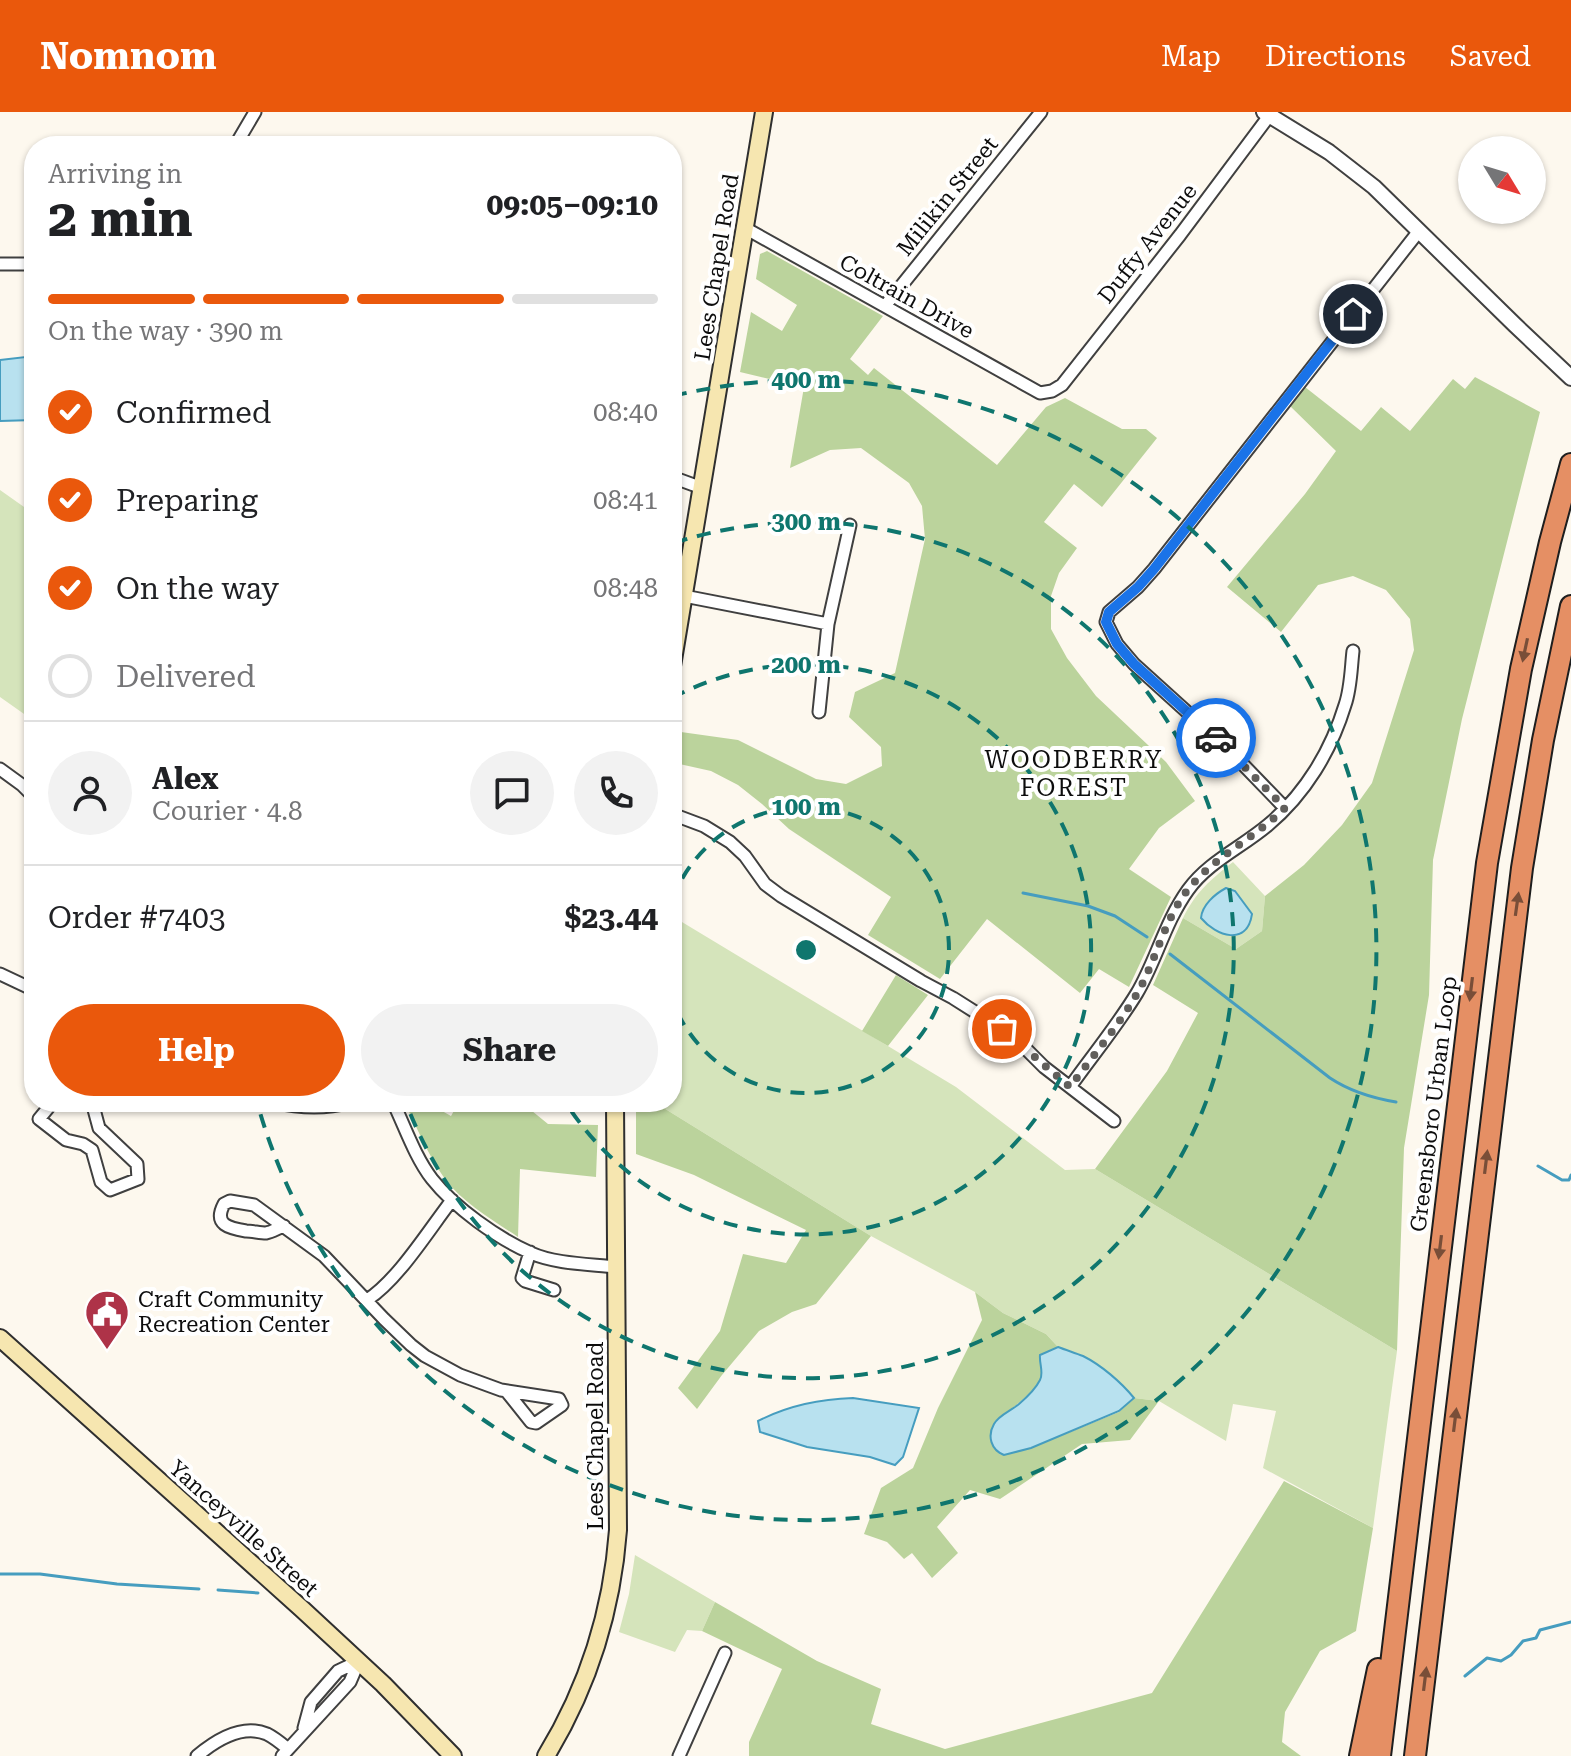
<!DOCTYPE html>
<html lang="en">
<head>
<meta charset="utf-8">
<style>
	:root { --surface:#fff; --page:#f2f2f2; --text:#202124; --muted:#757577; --line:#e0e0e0; --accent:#ea580c }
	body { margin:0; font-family:"Roboto Serif",serif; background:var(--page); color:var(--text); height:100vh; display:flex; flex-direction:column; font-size:30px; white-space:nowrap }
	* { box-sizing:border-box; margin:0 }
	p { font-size:26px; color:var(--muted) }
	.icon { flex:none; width:44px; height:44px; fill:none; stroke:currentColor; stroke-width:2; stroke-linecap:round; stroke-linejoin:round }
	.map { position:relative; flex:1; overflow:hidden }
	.details { position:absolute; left:24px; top:24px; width:658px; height:976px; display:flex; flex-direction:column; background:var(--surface); border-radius:32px; box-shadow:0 2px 6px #0004 }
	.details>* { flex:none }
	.needle { width:52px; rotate:128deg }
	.controls { position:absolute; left:1458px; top:24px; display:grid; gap:16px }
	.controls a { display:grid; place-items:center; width:88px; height:88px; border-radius:50%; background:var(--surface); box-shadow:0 2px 6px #0004; font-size:40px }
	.pin { position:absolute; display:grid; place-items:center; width:68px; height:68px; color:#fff; margin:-34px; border:4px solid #fff; border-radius:50%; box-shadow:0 2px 8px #0007 }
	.courier { position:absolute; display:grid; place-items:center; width:80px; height:80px; margin:-40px; border:6px solid #1a73e8; border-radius:50%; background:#fff; color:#222; box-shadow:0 2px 10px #0007 }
	.head em { font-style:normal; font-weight:700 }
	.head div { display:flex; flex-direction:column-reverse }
	.head { display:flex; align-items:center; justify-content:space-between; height:136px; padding:0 24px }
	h1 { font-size:52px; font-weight:700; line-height:60px }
	.bar { display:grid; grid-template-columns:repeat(4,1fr); gap:12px 8px; align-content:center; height:96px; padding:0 24px }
	.bar i { height:10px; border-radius:6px; background:var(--line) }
	.bar .selected { background:var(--accent) }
	.bar p { grid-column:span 4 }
	.line { display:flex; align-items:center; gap:20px; padding:0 24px; border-top:2px solid var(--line) }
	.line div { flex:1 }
	.round { display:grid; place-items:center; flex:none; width:84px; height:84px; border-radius:42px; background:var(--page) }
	ol { padding:0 24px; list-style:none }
	li { display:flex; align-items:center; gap:24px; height:88px }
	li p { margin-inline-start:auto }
	li .icon { padding:8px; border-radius:50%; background:var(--accent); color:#fff; stroke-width:4 }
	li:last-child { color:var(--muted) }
	li i { width:44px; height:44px; border:4px solid var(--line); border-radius:50% }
	.button { display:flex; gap:16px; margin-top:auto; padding:16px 24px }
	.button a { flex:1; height:92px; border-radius:48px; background:var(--accent); color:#fff; font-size:32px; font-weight:700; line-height:92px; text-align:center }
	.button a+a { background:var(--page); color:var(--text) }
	header { display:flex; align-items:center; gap:48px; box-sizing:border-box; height:112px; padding:0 40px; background:var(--accent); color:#fff }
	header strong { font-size:38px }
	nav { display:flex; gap:44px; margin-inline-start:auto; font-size:28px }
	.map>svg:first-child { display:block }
	.green { fill:#d5e4bb; fill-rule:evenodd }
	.forest { fill:#bbd39c }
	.water { fill:#b8e1ef; stroke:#469dbf; stroke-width:2 }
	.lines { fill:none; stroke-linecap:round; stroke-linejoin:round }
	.stream { stroke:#469dbf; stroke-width:3 }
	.minor-casing { stroke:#404040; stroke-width:15 }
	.tertiary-casing { stroke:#404040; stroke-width:18 }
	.secondary-casing { stroke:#2f2f2f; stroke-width:20 }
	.motorway-casing { stroke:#1e1e1e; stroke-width:24 }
	.minor { stroke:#fff; stroke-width:11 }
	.tertiary { stroke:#fff; stroke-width:14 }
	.secondary { stroke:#f6e6b0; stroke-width:16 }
	.motorway { stroke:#e58f64; stroke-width:20 }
	.oneway { fill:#794e38 }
	.done { stroke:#615f5c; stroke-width:8; stroke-dasharray:0 14.4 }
	.route { stroke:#1a73e8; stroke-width:10 }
	.ring { fill:none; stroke:#0f766e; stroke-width:4; stroke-dasharray:14 10 }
	.labels { text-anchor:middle; stroke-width:8; stroke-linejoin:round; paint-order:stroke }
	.street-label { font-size:22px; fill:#0d0d0d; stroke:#fff }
	.poi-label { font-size:22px; fill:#0d0d0d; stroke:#fff; text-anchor:start }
	.neighbourhood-label { font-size:24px; letter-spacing:2px; fill:#0d0d0d; stroke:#fff }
	.centre { fill:#0f766e; stroke:#fff; stroke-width:4 }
	.ring-label { font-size:24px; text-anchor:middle; font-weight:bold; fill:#0f766e; stroke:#fff; stroke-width:8; stroke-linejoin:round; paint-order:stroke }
</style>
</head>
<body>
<header>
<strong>Nomnom</strong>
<nav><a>Map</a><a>Directions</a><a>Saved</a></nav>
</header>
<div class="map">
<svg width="1571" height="1644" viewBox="0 0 1571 1644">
	<rect width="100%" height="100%" fill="#fdf8ee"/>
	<path class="green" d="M0 378 34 402V609L0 585Z
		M1233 750 1265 784 1262 819 1236 837 1183 806C1196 780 1210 768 1233 750ZM1226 776 1235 779 1249 797 1251 810 1241 821 1201 803 1212 787Z
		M672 804 956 975 1065 1058 1095 1057 1397 1239 1373 1416 1263 1356 1276 1299 1233 1292 1226 1329 1159 1289 1134 1286 1127 1278 1112 1265 1084 1245 1058 1235 1046 1222 1003 1201 975 1180 871 1124 654 990H672Z
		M635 1443 715 1490 702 1519 687 1518 675 1540 619 1520 629 1482Z"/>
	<path class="forest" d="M767 139 883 204 850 247 868 263 874 256 997 353 1046 295 1065 286 1122 317H1146L1157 326 1102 395 1074 372 1044 410 1077 436 1059 461 1051 484V517L1067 546 1096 584 1166 650 1195 689 1159 716 1129 757 1171 785 1129 875 1099 857 1080 881 987 807 940 867 868 823 891 785 789 717 762 692 738 673 711 659 675 651 681 620 738 628 816 667 846 672 882 654 881 635 849 605 855 580 895 561 925 427 922 394 909 371 861 336 830 338 790 356 804 275 740 260 751 200 782 219 797 193 756 167 760 142Z
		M1475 265 1540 300 1462 607 1433 748 1429 883 1404 1036 1397 1239 1095 1057 1167 959 1198 901 1153 873 1183 806 1236 837 1262 819 1265 784 1304 753 1342 713 1372 671 1414 538 1410 507 1386 478 1353 464 1318 473 1281 520 1227 475 1305 382 1336 339 1290 294 1305 275 1361 319 1381 295 1410 319 1453 267 1465 277Z
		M896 863 928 883 888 934 862 919Z
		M404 990H426L451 1004 459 990H521L548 1012 598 1013 596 1065 520 1057 518 1125C493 1108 463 1091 445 1067 428 1044 417 1015 404 990Z
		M636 990H654L871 1124 816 1192 792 1200 759 1219 722 1263 697 1297 678 1276 720 1219 743 1142 786 1151 806 1118 694 1063 636 1042Z
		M975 1180 1003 1201 1046 1222 1058 1235 1040 1243C1040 1250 1042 1256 1042 1263 1040 1277 1006 1301 995 1309L999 1342 1004 1343 1031 1336 1119 1300 1134 1286 1159 1289 1130 1328 1082 1332 1000 1387 970 1378 937 1415 958 1441 932 1466 912 1441 904 1447 887 1430 864 1422 881 1376 913 1356 938 1296 982 1208Z
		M1284 1369 1373 1416 1356 1519 1320 1539 1285 1600 1282 1630 1301 1644H749V1630L782 1557 702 1519 715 1490 817 1549 881 1577 871 1612 945 1637 1152 1581Z"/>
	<path class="water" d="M34 244V308L0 309V248Z
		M1226 776 1235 779 1252 802C1247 835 1216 824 1201 806 1202 793 1215 782 1226 776Z
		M1058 1235C1066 1238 1075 1241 1083 1244 1101 1253 1121 1270 1134 1286L1119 1299 1031 1336 1004 1343C991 1338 987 1324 994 1312 999 1303 1011 1299 1019 1292 1026 1286 1036 1276 1040 1268 1044 1261 1039 1251 1040 1243Z
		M853 1286 919 1296 903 1345 895 1353 870 1345 807 1335 760 1320 758 1309C787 1294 820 1287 853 1286Z"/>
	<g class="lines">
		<path class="stream" d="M1023 781 1088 794 1115 804 1147 825
			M1170 842 1330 966C1351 980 1372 986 1396 990
			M1538 1054 1562 1068H1569L1571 1063
			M0 1462H40L117 1472 199 1477
			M218 1478 258 1481
			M1465 1564 1487 1546 1501 1549 1511 1543 1523 1529 1536 1526 1540 1518 1571 1510"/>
		<g class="minor-casing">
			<path id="minor" d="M235 34 255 0
				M745 116 1040 281 1052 279 1062 273 1180 123 1272 0
				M0 152H34
				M885 194 1041 0
				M672 365 702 376
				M684 484 828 512
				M819 600 828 512 850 413
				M0 657 22 673 34 685
				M1285 696 1228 637 1134 552 1117 532 1106 510 1109 500 1138 475 1154 457 1419 119
				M672 702 704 714 730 730 745 744 765 772 781 784 921 869 953 886 1002 917 1022 933 1044 955 1114 1009
				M0 862 34 878
				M1070 975C1092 944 1117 914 1137 881 1156 849 1165 810 1188 778 1208 750 1242 735 1268 713 1305 682 1331 639 1345 593 1351 576 1351 556 1353 539
				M53 990 39 1007 66 1028 83 1032 92 1038 101 1070 110 1078 138 1067 137 1052 99 1016 92 990
				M273 990C299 996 324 998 349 990
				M393 990C405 1015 415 1045 432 1067 455 1096 497 1126 531 1141 555 1152 590 1152 616 1155
				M284 1114C278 1116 272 1120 266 1121 260 1121 252 1119 246 1119 229 1116 213 1113 224 1092L230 1089 254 1093 324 1144 384 1207 411 1233 425 1244 460 1263 501 1278 559 1287 562 1293 536 1311 531 1310 507 1280
				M530 1140 522 1166 525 1169 554 1178
				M367 1188C398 1168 428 1119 452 1088
				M304 1616 311 1590 338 1559 359 1549
				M197 1644C216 1628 243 1612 267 1622 275 1626 282 1632 288 1637
				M282 1644 350 1570 359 1549
				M679 1644 725 1541"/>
		</g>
		<g class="tertiary-casing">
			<path id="tertiary" d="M1264 0 1329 40 1374 75 1515 213 1571 266"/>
		</g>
		<g class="secondary-casing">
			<path id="secondary" d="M672 554 764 0
				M0 1226 302 1497 383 1572 453 1644
				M546 1644C588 1575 612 1499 618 1418L615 990"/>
		</g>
		<g class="motorway-casing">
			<path id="motorway" d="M1360 1644 1378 1557
				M1380 1644 1487 751 1521 557 1550 430 1571 352
				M1415 1644 1522 756 1543 628 1571 494"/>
		</g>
		<use href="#minor" class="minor"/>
		<use href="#tertiary" class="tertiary"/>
		<use href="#secondary" class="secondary"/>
		<use href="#motorway" class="motorway"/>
	</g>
	<defs><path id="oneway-solid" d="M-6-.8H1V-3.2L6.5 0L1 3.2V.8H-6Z" transform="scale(2)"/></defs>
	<g class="oneway">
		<use href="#oneway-solid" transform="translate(1525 538) rotate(102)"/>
		<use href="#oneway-solid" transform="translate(1517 792) rotate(-82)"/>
		<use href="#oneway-solid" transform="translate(1471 877) rotate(97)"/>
		<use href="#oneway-solid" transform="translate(1486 1050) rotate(-83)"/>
		<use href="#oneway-solid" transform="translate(1440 1135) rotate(97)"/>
		<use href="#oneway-solid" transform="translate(1455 1308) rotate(-83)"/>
		<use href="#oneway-solid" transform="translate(1425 1567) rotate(-83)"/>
	</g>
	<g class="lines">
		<path class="done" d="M1002 917 1070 975C1093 944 1119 913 1138 880 1157 846 1165 805 1190 775 1217 743 1256 725 1285 696L1216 626"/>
		<path class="route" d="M1216 626 1134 552 1117 532 1106 510 1109 500 1138 475 1154 457 1353 202"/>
	</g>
	<g class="ring">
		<path d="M672 788A143 143 0 1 1 672 888"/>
		<path d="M672 586A285 285 0 1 1 566 991"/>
		<path d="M674 431A428 428 0 1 1 406 991"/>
		<path d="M673 284A570 570 0 1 1 257 990"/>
	</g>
	<defs>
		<g id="civic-pin" transform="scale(2.3)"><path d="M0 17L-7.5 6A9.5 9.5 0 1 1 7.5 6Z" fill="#ae3348" stroke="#fff"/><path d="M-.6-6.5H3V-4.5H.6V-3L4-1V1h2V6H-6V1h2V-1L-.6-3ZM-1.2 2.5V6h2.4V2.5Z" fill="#fff"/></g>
	</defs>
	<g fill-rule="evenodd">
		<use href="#civic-pin" x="107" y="1200"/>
	</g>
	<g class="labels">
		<g class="street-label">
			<text transform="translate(947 84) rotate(-51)" y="8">Milikin Street</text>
			<text transform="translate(1147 131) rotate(-52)" y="8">Duffy Avenue</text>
			<text transform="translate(716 155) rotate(-81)" y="8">Lees Chapel Road</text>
			<text transform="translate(907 184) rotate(29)" y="8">Coltrain Drive</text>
			<text transform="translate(1433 992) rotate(-83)" y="8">Greensboro Urban Loop</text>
			<text transform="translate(595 1324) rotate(-90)" y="8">Lees Chapel Road</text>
			<text transform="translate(244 1416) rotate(42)" y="8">Yanceyville Street</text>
		</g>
		<g class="poi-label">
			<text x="138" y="1195">Craft Community<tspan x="138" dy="25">Recreation Center</tspan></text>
		</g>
		<g class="neighbourhood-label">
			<text x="1074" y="656">WOODBERRY<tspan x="1074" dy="28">FOREST</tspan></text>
		</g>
	</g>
	<circle cx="806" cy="838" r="12" class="centre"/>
	<g class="ring-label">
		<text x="806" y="276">400 m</text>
		<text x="806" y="418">300 m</text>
		<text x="806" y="561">200 m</text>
		<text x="806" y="703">100 m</text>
	</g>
</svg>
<div class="controls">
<a><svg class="needle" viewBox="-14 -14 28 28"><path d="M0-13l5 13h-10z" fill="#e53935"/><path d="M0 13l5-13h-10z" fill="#757577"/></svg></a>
</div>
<div class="pin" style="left:1002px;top:917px;background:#ea580c"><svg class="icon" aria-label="bag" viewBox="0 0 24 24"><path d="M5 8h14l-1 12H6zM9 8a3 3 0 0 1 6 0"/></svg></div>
<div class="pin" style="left:1353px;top:202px;background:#1f2937"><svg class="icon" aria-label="home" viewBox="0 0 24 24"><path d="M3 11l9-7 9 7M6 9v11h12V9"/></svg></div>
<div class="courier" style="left:1216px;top:626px"><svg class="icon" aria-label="car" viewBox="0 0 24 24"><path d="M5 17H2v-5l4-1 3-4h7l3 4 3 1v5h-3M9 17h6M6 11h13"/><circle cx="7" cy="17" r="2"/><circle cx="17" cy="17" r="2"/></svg></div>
<section class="details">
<div class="head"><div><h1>2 min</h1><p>Arriving in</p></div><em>09:05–09:10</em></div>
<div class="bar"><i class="selected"></i><i class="selected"></i><i class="selected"></i><i></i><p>On the way · 390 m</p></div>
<ol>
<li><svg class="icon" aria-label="check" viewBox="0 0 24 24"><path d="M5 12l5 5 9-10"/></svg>Confirmed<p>08:40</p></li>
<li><svg class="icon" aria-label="check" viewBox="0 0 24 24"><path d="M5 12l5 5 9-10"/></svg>Preparing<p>08:41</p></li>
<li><svg class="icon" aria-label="check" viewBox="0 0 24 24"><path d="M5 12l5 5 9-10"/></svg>On the way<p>08:48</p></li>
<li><i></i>Delivered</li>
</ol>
<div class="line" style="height:144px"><a class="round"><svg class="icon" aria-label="person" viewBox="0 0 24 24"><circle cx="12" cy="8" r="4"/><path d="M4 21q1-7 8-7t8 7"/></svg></a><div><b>Alex</b><p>Courier · 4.8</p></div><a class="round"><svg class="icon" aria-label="chat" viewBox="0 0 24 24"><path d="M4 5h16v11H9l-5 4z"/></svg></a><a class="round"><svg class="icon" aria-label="phone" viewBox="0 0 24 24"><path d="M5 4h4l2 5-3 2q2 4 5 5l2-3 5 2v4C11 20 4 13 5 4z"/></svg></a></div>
<div class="line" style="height:104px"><div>Order #7403</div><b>$23.44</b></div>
<div class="button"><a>Help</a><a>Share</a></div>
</section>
</div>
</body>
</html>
